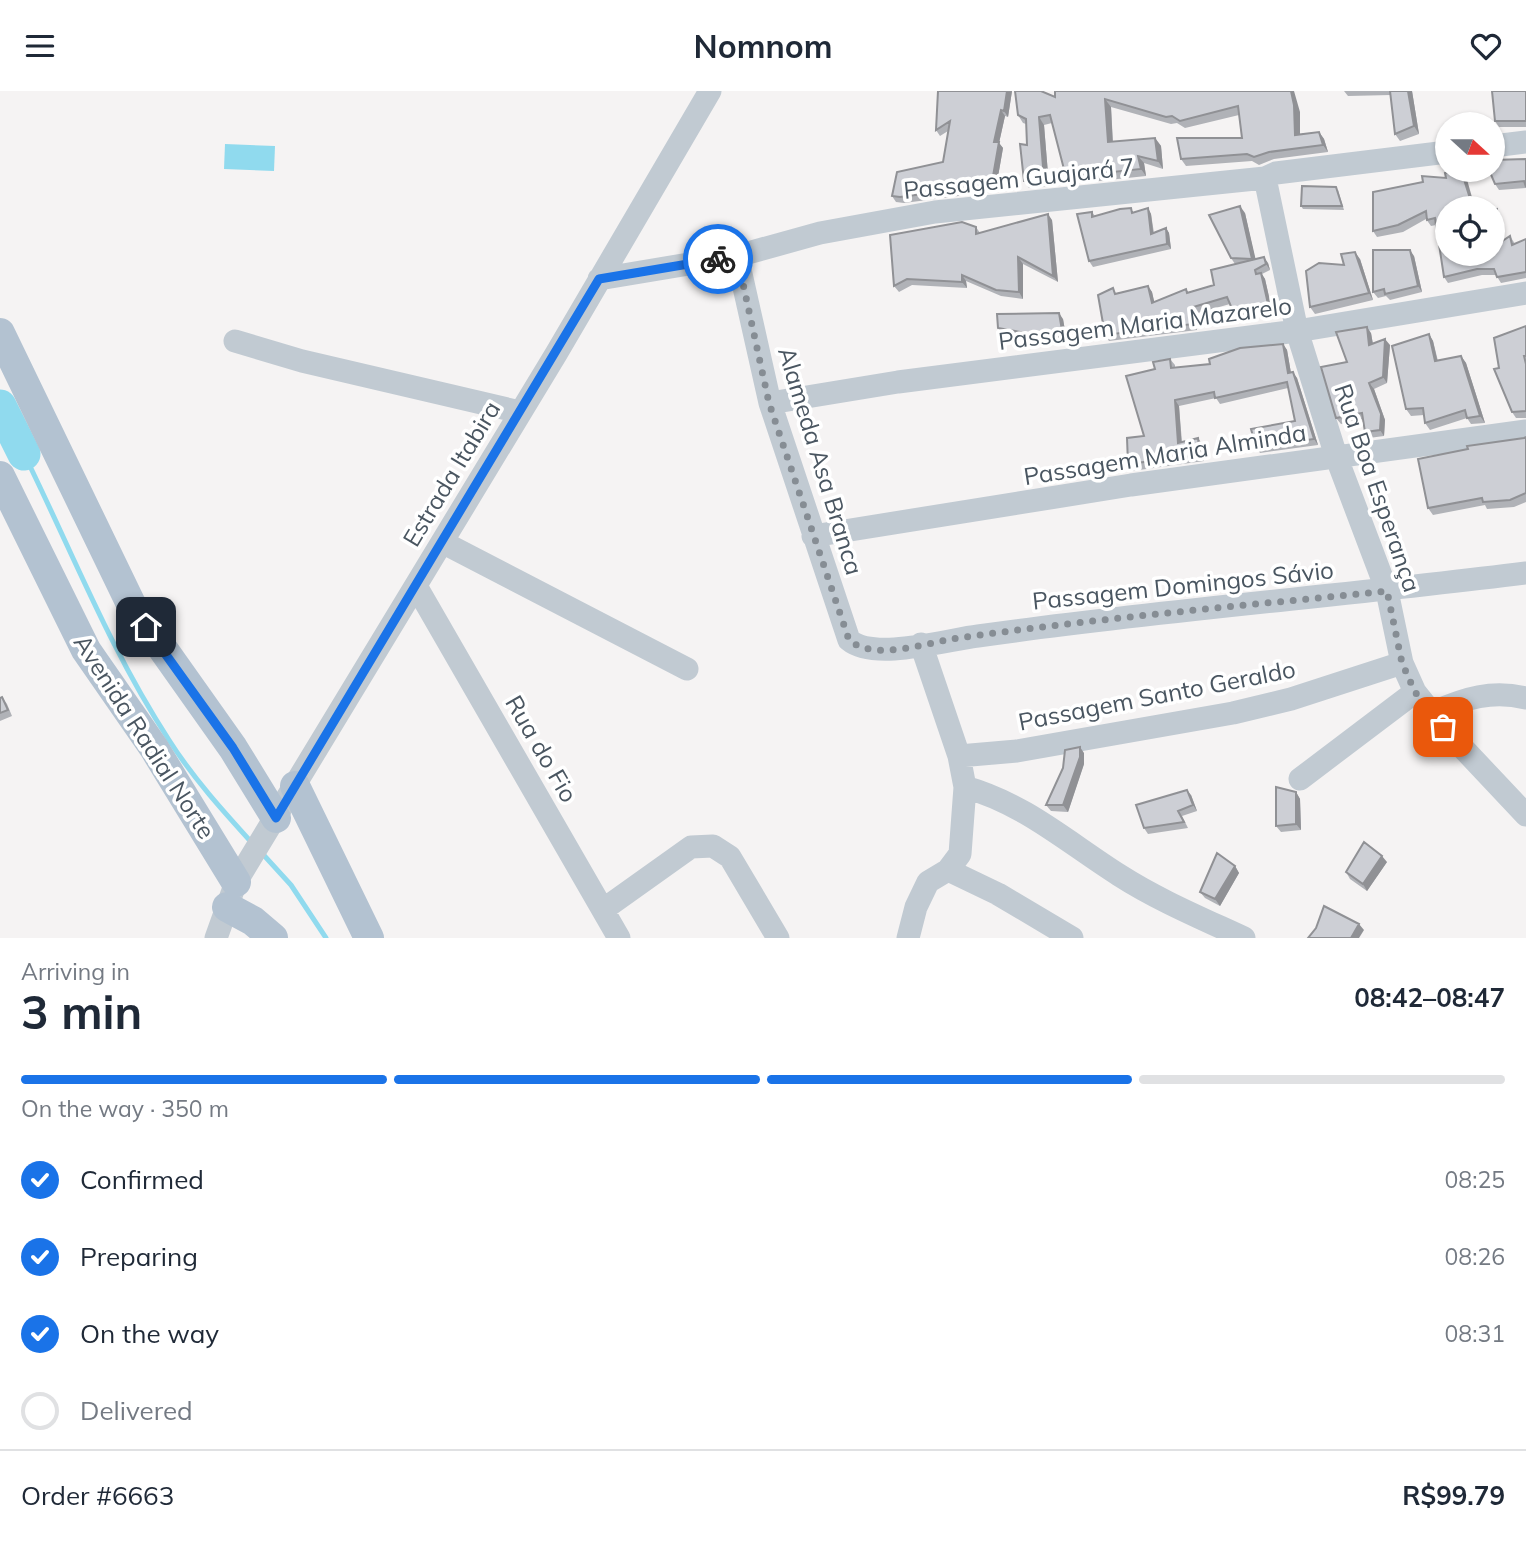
<!DOCTYPE html>
<html lang="en">
<head>
<meta charset="utf-8">
<style>
	:root { --surface:#fff; --page:#f6f6f7; --text:#1f2937; --muted:#747a83; --line:#e0e1e3; --accent:#1a73e8 }
	body { margin:0; font-family:Mulish,sans-serif; background:var(--page); color:var(--text); height:100vh; display:flex; flex-direction:column; font-size:26px; white-space:nowrap }
	* { box-sizing:border-box; margin:0 }
	p { font-size:23px; color:var(--muted) }
	.icon { flex:none; width:38px; height:38px; fill:none; stroke:currentColor; stroke-width:2; stroke-linecap:round; stroke-linejoin:round }
	.map { position:relative; height:847px; overflow:hidden }
	.side { display:flex; flex-direction:column; background:var(--surface); flex:1 }
	.side>* { flex:none }
	.needle { width:46px; rotate:111deg }
	.buttons { position:absolute; left:1435px; top:21px; display:grid; gap:14px }
	.buttons a { display:grid; place-items:center; width:70px; height:70px; border-radius:50%; background:var(--surface); box-shadow:0 2px 5px #0004; font-size:35px }
	.pin { position:absolute; display:grid; place-items:center; width:60px; height:60px; color:#fff; margin:-30px; border-radius:14px; box-shadow:0 4px 10px #0006 }
	.courier { position:absolute; display:grid; place-items:center; width:70px; height:70px; margin:-35px; border:5px solid #1a73e8; border-radius:50%; background:#fff; color:#222; box-shadow:0 2px 9px #0007 }
	.headline em { font-style:normal; font-weight:700 }
	.headline div { display:flex; flex-direction:column-reverse }
	.headline { display:flex; align-items:center; justify-content:space-between; height:119px; padding:0 21px }
	h1 { font-size:46px; font-weight:700; line-height:52px }
	.bar { display:grid; grid-template-columns:repeat(4,1fr); gap:10px 7px; align-content:center; height:84px; padding:0 21px }
	.bar i { height:9px; border-radius:5px; background:var(--line) }
	.bar .selected { background:var(--accent) }
	.bar p { grid-column:span 4 }
	.line { display:flex; align-items:center; gap:18px; padding:0 21px; border-top:2px solid var(--line) }
	.line div { flex:1 }
	ol { padding:0 21px; list-style:none }
	li { display:flex; align-items:center; gap:21px; height:77px }
	li p { margin-inline-start:auto }
	li .icon { padding:7px; border-radius:50%; background:var(--accent); color:#fff; stroke-width:4 }
	li:last-child { color:var(--muted) }
	li i { width:38px; height:38px; border:4px solid var(--line); border-radius:50% }
	header { display:flex; justify-content:space-between; align-items:center; height:91px; padding:0 21px; background:var(--surface); font-size:32px; font-weight:700 }
	.map>svg:first-child { display:block }
	.water { fill:#90daee }
	.lines { fill:none; stroke-linecap:round; stroke-linejoin:round }
	.stream { stroke:#90daee; stroke-width:5 }
	.river { stroke:#90daee; stroke-width:33 }
	.minor { stroke:#c1cad2; stroke-width:23 }
	.major { stroke:#b3c2d1; stroke-width:30 }
	.wall { fill:#b0b2b7 }
	.shaded-wall { fill:#909195 }
	.building { fill:#cdcfd5; stroke:#909195; stroke-width:2 }
	.done { stroke:#868d94; stroke-width:7; stroke-dasharray:0 12.6 }
	.route { stroke:#1a73e8; stroke-width:9 }
	.labels { text-anchor:middle; stroke-width:7; stroke-linejoin:round; paint-order:stroke }
	.street-label { font-size:24px; fill:#4a5661; stroke:#fff }
</style>
</head>
<body>
<header><svg class="icon" aria-label="menu" viewBox="0 0 24 24"><path d="M4 6h16M4 12h16M4 18h16"/></svg>Nomnom<svg class="icon" aria-label="heart" viewBox="0 0 24 24"><path d="M12 20l-8-8c-3-5 5-10 8-4 3-6 11-1 8 4z"/></svg></header>
<div class="map">
<svg width="1526" height="847" viewBox="0 0 1526 847">
	<rect width="100%" height="100%" fill="#f5f3f3"/>
	<path class="water" d="M225 53 275 55 274 80 224 78Z"/>
	<g class="lines">
		<path class="stream" d="M24 363C71 458 110 559 169 649 193 687 223 720 253 753
			M260 760 291 794 326 847"/>
		<path class="river" d="M0 315 24 363"/>
		<path class="minor" d="M1493 55 1526 51
			M1265 87 1297 240 1336 365 1387 500 1402 572 1415 601 1443 636 1526 724
			M737 165 770 312 849 549C874 570 946 549 978 545 1160 519 1344 505 1526 482
			M599 188 737 165 820 142 935 121 1265 87 1276 82 1447 61
			M235 250 302 270 520 321
			M770 312 898 291 1297 240 1526 202
			M813 445 1131 394 1526 340
			M442 451 687 578
			M416 495 619 847
			M1434 621C1465 607 1492 599 1526 607
			M959 665 1017 660 1233 622 1291 608 1402 572
			M1300 688 1415 601
			M965 696C1025 713 1067 751 1119 784 1158 809 1201 827 1244 847
			M948 779 998 803 1072 847
			M604 818 691 756 713 755 730 766 778 847
			M216 847 236 791 556 263 710 0
			M908 847 916 816 928 791 948 779 960 763 965 696 959 665 921 553"/>
		<path class="major" d="M0 242 131 513 233 657 276 727
			M0 385 86 559 154 657 236 791
			M295 695 369 847
			M227 816 253 830 273 847"/>
	</g>
	<path class="wall" d="M938 0H1012L1008 26 1005 25 999 52 1003 57 996 97 989 101 904 112 896 111 892 105 943 71 948 40 940 45 936 39Z
		M1055 0 1300 21V43L1319 41 1324 48 1328 61 1274 68 1259 74 1252 70 1186 75 1181 68 1242 47 1239 24 1185 37 1177 32 1171 33 1111 16 1113 51 1155 47 1161 55 1163 78 1144 72 1146 85 1071 93 1066 86 1052 32 1044 34 1049 95 1029 97 1024 90 1027 54 1026 33 1023 32 1018 24 1055 6Z
		M1344 0H1412L1419 43 1400 50 1395 43 1391 4 1348 5Z
		M1526 0V36H1499L1495 30Z
		M1526 68V97L1499 99 1495 93Z
		M1461 79 1466 85 1447 163 1497 118 1501 125 1502 150 1510 145 1515 153 1526 148V187L1501 192 1496 184H1482L1448 192 1444 186 1436 134 1431 135 1426 128 1403 141 1377 146 1373 140 1446 87Z
		M1338 99 1344 119 1303 118 1301 115Z
		M1148 117 1151 123 1154 142 1166 137 1169 142 1171 158 1093 176 1089 170 1092 121 1095 125 1134 121Z
		M1245 122 1255 168 1268 172 1270 179 1262 183 1265 188 1272 219 1237 226 1230 213 1194 223 1197 239 1109 250 1105 244 1117 202 1148 195 1152 201 1154 211 1186 198 1188 201 1214 194 1235 173 1231 167Z
		M1052 129 1058 191 1023 173V208L1001 205 966 190 967 197 912 194 899 201 894 195 976 136 980 142Z
		M1414 165 1422 201 1390 209 1386 205 1378 207 1373 201Z
		M1360 168 1373 209 1315 223 1310 216 1344 174Z
		M1063 228 1067 251 1058 253 1002 243 998 237Z
		M1526 235V327H1516L1512 321 1499 277Z
		M1371 242 1373 253 1390 254 1387 292 1374 298 1385 329 1384 345 1369 347 1365 341 1363 328 1341 333 1336 327 1347 271Z
		M1429 243 1433 250 1438 270 1461 265 1466 272 1485 332 1471 333 1467 327 1430 339 1425 332 1424 324 1411 325 1406 318Z
		M1283 253 1287 259 1291 282 1297 287 1318 354 1260 362 1256 356 1295 330 1288 297 1220 313 1216 307 1179 315 1182 351 1202 353 1204 370 1132 380 1128 373 1144 345 1155 278 1170 268 1175 274V277L1210 273Z
		M1526 346V411L1514 416 1487 418 1485 414 1433 424 1428 417Z
		M2 606 7 613 12 625 0 630V607Z
		M1084 662V673L1068 721 1051 720 1046 714Z
		M1296 701 1300 708 1301 739 1281 741 1276 735Z
		M1191 704 1197 720 1182 725 1188 737 1148 743 1144 737Z
		M1387 771 1367 800 1350 788 1346 781Z
		M1235 775 1239 782 1220 815 1205 807 1200 801Z"/>
	<path class="shaded-wall" d="M1007 0H1012L1008 26 1004 20Z
		M1291 0H1294L1300 21V51L1295 44Z
		M1408 0H1412L1419 43 1414 35Z
		M1105 8 1111 16 1113 58 1108 51Z
		M1001 19 1005 25 999 52 1003 57 996 97 992 91 994 51Z
		M1039 26 1044 34 1049 95 1044 88Z
		M1319 41 1324 48 1328 61 1323 54Z
		M1155 47 1161 55 1163 78 1158 70Z
		M1138 65 1144 72 1146 85 1141 78Z
		M1461 79 1466 85 1475 117H1473Z
		M1240 115 1245 122 1257 174 1252 168Z
		M1148 117 1151 123 1154 148 1151 143Z
		M1497 118 1501 125 1503 159 1498 153Z
		M1048 123 1052 129 1058 191 1053 185Z
		M1166 137 1169 142 1171 158 1167 153Z
		M1410 159 1414 165 1422 201 1418 195Z
		M1355 161 1360 168 1373 209 1369 202Z
		M1018 166 1023 173V208L1019 201Z
		M1264 166 1268 172 1270 179 1266 173Z
		M1261 182 1265 188 1272 219 1268 213Z
		M962 184 966 190 967 197 962 191Z
		M1148 195 1152 201 1156 218 1152 212Z
		M1190 217 1194 223 1197 239 1193 233Z
		M1059 222 1063 228 1067 251 1063 245Z
		M1367 236 1371 242 1374 260 1369 254Z
		M1429 243 1433 250 1439 277 1435 270Z
		M1385 248 1390 254 1387 292 1383 286Z
		M1283 253 1287 259 1292 288 1288 282Z
		M1461 265 1466 272 1485 332 1480 325Z
		M1293 281 1297 287 1318 354 1314 348Z
		M1369 292 1374 298 1385 329 1384 345 1380 339Z
		M1175 309 1179 315 1182 359 1178 352Z
		M1198 347 1202 353 1204 370 1200 364Z
		M1080 656 1084 662V673L1068 721 1063 714Z
		M1187 699 1191 704 1197 720 1193 714Z
		M1296 701 1300 708 1301 739 1296 733Z
		M1382 765 1387 771 1367 800 1363 793Z
		M1235 775 1239 782 1220 815 1215 808Z
		M1359 833 1364 839 1359 847H1351Z"/>
	<path class="building" d="M938 0H1007L1004 20 1001 19 994 51H999L992 91 985 95 900 106 892 105 897 81 943 71 950 30 936 39Z
		M1015 0H1041L1055 6V0H1291L1294 14 1295 44 1319 41 1323 54 1269 61 1254 66 1247 63 1181 68 1177 47H1242L1238 15 1180 30 1172 25 1166 26 1105 8 1108 51 1155 47 1158 70 1138 65 1141 78 1066 86 1050 24 1039 26 1044 88 1024 90 1020 53 1027 54 1026 28 1018 24Z
		M1390 0H1408L1414 35 1395 43Z
		M1492 0H1526V30H1495Z
		M1526 68V96L1524 90 1495 93 1489 79H1493V69Z
		M1461 79 1473 117H1447V163H1493V119L1497 118 1498 153 1510 145 1512 154 1526 148V181L1497 186 1494 178H1477L1444 186 1435 127 1427 129 1426 120 1398 134 1373 140V101L1423 91 1422 85 1446 87 1445 82Z
		M1302 95 1336 96 1342 115H1301Z
		M1240 115 1252 168 1231 167 1209 124Z
		M1131 117 1132 122 1148 117 1151 143 1166 137 1167 153 1089 170 1077 123 1092 121V126L1120 118Z
		M1048 123 1053 185 1018 166 1019 201 996 199 962 184V191L907 188 894 195 890 144 962 131 976 136V143Z
		M1373 159H1410L1418 195 1385 203 1384 198 1373 201Z
		M1355 161 1369 202 1310 216 1306 180 1319 172 1344 174 1341 163Z
		M1264 166 1266 173 1255 179 1256 183 1261 182 1268 213 1233 220 1227 206 1190 217 1193 233 1105 244 1098 204 1113 197 1115 203 1148 195 1152 212 1186 198 1187 202 1214 194 1211 179Z
		M1059 222 1063 245 1054 247 998 237 997 223Z
		M1526 235V265H1524L1526 273V320L1512 321 1494 278 1499 277 1494 247Z
		M1367 236 1369 254 1385 248 1383 286 1369 292 1381 323 1380 339 1365 341 1362 322 1336 327 1321 276 1347 271 1336 241Z
		M1429 243 1435 270 1461 265 1480 325 1467 327 1465 319 1425 332 1423 317 1406 318 1392 255Z
		M1283 253 1288 282 1293 281 1314 348 1256 356 1251 338 1295 330 1287 291 1215 307 1214 301 1175 309 1178 352 1198 347 1200 364 1128 373 1127 347 1144 345 1126 285 1155 278 1153 271 1170 268 1171 277 1210 273 1209 268 1240 257Z
		M1526 346V402L1510 409 1483 411 1482 407 1428 417 1418 368 1468 358 1467 355 1524 347Z
		M2 606 8 619 0 622V607Z
		M1080 656V666L1063 714H1046L1063 677 1065 659Z
		M1276 696 1296 701V733L1276 735Z
		M1187 699 1193 714 1178 720 1184 731 1144 737 1136 714Z
		M1364 751 1382 765 1363 793 1346 781Z
		M1217 762 1235 775 1215 808 1200 801Z
		M1324 815 1359 833 1351 847H1308L1316 837Z"/>
	<g class="lines">
		<path class="done" d="M718 168 737 165 769 312 849 549C874 570 923 553 952 548 1097 527 1242 515 1387 500L1402 572 1415 601 1443 636"/>
		<path class="route" d="M146 536 233 657 276 727 599 188 718 168"/>
	</g>
	<g class="labels">
		<g class="street-label">
			<text transform="translate(1019 88) rotate(-6)" y="8">Passagem Guajará 7</text>
			<text transform="translate(1145 233) rotate(-7)" y="8">Passagem Maria Mazarelo</text>
			<text transform="translate(1165 364) rotate(-9)" y="8">Passagem Maria Alminda</text>
			<text transform="translate(820 370) rotate(73)" y="8">Alameda Asa Branca</text>
			<text transform="translate(452 383) rotate(-59)" y="8">Estrada Itabira</text>
			<text transform="translate(1377 397) rotate(71)" y="8">Rua Boa Esperança</text>
			<text transform="translate(1183 495) rotate(-6)" y="8">Passagem Domingos Sávio</text>
			<text transform="translate(1157 605) rotate(-11)" y="8">Passagem Santo Geraldo</text>
			<text transform="translate(144 646) rotate(57)" y="8">Avenida Radial Norte</text>
			<text transform="translate(541 658) rotate(60)" y="8">Rua do Fio</text>
		</g>
	</g>
</svg>
<div class="buttons">
<a><svg class="needle" viewBox="-14 -14 28 28"><path d="M0-13l5 13h-10z" fill="#e53935"/><path d="M0 13l5-13h-10z" fill="#747a83"/></svg></a>
<a><svg class="icon" aria-label="locate" viewBox="0 0 24 24"><circle cx="12" cy="12" r="6"/><path d="M12 2v4M12 18v4M2 12h4M18 12h4"/></svg></a>
</div>
<div class="pin" style="left:1443px;top:636px;background:#ea580c"><svg class="icon" aria-label="bag" viewBox="0 0 24 24"><path d="M5 8h14l-1 12H6zM9 8a3 3 0 0 1 6 0"/></svg></div>
<div class="pin" style="left:146px;top:536px;background:#1f2937"><svg class="icon" aria-label="home" viewBox="0 0 24 24"><path d="M3 11l9-7 9 7M6 9v11h12V9"/></svg></div>
<div class="courier" style="left:718px;top:168px"><svg class="icon" aria-label="bike" viewBox="0 0 24 24"><circle cx="6" cy="16" r="4"/><circle cx="18" cy="16" r="4"/><path d="M6 16l4-8h5l3 8M10 8l3 8H6M13 5h3"/></svg></div>
</div>
<section class="side">
<div class="headline"><div><h1>3 min</h1><p>Arriving in</p></div><em>08:42–08:47</em></div>
<div class="bar"><i class="selected"></i><i class="selected"></i><i class="selected"></i><i></i><p>On the way · 350 m</p></div>
<ol>
<li><svg class="icon" aria-label="check" viewBox="0 0 24 24"><path d="M5 12l5 5 9-10"/></svg>Confirmed<p>08:25</p></li>
<li><svg class="icon" aria-label="check" viewBox="0 0 24 24"><path d="M5 12l5 5 9-10"/></svg>Preparing<p>08:26</p></li>
<li><svg class="icon" aria-label="check" viewBox="0 0 24 24"><path d="M5 12l5 5 9-10"/></svg>On the way<p>08:31</p></li>
<li><i></i>Delivered</li>
</ol>
<div class="line" style="height:91px"><div>Order #6663</div><b>R$99.79</b></div>
</section>
</body>
</html>
